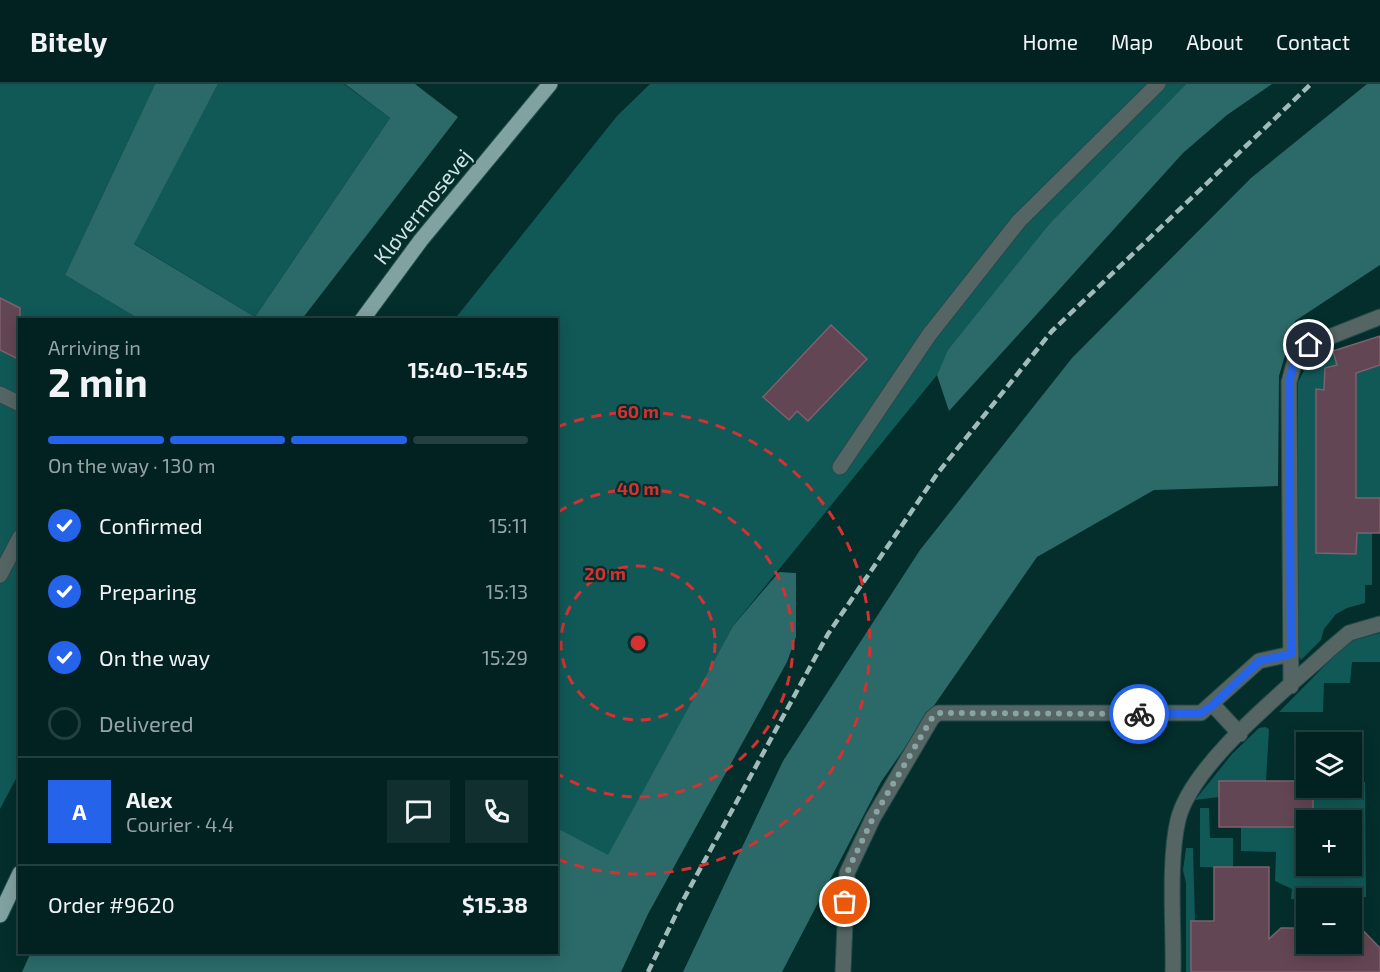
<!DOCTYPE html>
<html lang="en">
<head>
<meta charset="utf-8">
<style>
	:root { --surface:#022221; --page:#102f2e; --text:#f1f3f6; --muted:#96a4a5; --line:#233f3f; --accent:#2563eb }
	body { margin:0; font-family:"Exo 2",sans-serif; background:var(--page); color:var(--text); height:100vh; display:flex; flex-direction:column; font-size:22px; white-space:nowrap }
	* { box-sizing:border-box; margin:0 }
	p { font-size:20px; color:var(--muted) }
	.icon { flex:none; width:33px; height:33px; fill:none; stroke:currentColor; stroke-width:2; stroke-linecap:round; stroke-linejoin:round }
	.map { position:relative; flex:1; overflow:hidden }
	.sheet { position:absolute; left:18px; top:234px; width:540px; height:636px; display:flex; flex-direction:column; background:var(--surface); border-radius:0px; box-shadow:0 3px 15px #0003,0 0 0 2px var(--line) }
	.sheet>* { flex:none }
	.fabs { position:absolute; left:1296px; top:648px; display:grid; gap:12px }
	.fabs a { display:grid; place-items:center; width:66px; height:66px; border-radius:0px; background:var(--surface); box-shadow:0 3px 15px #0003,0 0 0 2px var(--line); font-size:30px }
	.pin { position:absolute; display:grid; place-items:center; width:51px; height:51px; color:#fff; margin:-26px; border:3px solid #fff; border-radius:50%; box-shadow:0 2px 6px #0007 }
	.courier { position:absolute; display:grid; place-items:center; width:60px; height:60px; margin:-30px; border:4px solid #2563eb; border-radius:50%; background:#fff; color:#222; box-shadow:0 2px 8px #0007 }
	.summary em { font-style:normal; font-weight:700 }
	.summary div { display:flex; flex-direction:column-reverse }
	.summary { display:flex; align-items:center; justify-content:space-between; height:102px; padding:0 30px }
	h1 { font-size:39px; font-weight:700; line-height:45px }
	.bar { display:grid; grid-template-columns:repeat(4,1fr); gap:9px 6px; align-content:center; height:72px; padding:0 30px }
	.bar i { height:8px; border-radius:4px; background:var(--line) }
	.bar .current { background:var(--accent) }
	.bar p { grid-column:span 4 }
	.line { display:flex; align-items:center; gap:15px; padding:0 30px; border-top:2px solid var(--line) }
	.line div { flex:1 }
	.round { display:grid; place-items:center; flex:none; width:63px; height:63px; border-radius:0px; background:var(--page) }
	ol { padding:0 30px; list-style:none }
	li { display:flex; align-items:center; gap:18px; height:66px }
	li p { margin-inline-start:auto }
	li .icon { padding:6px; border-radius:50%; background:var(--accent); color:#fff; stroke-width:4 }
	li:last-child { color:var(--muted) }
	li i { width:33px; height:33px; border:3px solid var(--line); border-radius:50% }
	header { display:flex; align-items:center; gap:36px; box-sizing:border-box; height:84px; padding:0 30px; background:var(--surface); border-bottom:2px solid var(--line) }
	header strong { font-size:28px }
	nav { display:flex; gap:33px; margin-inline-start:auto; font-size:21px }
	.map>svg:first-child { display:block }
	.green { fill:#105957 }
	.forest { fill:#2b6a68 }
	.building { fill:#634653; stroke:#7f606e; stroke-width:1.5 }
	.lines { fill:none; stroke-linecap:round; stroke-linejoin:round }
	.minor-casing { stroke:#234b49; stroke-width:17 }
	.major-casing { stroke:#234b49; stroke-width:17 }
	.minor { stroke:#546564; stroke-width:15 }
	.major { stroke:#80a2a0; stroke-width:15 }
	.rail { stroke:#a1bbb9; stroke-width:4.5; stroke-dasharray:9 4.5; stroke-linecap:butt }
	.done { stroke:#87a4a2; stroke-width:6; stroke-dasharray:0 10.8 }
	.route { stroke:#2563eb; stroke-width:8 }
	.ring { fill:none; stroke:#d63131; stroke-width:3; stroke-dasharray:10 8 }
	.labels { text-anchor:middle; stroke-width:4.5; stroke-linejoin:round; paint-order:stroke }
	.street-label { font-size:21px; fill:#cee3e2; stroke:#032e2c }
	.centre { fill:#d63131; stroke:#032e2c; stroke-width:3 }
	.ring-label { font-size:18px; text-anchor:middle; font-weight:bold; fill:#d63131; stroke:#032e2c; stroke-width:4.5; stroke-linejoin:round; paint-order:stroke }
</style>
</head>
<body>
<header>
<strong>Bitely</strong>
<nav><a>Home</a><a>Map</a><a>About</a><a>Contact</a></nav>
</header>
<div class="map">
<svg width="1380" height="888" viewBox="0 0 1380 888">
	<rect width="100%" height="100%" fill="#032e2c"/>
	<path class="green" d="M0 0H155L65 191 139 235 20 236V687L0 725Z
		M218 0H344L390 34 255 233 133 159Z
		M650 0H1186L1050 139 949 266 937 291 733 542 608 772 557 744 556 236H454L617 32Z
		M1331 263 1337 281 1325 284 1324 306H1316V469L1356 470 1357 440 1372 441V501H1365V519L1347 524 1336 530 1324 545 1321 556 1301 576 1298 571V298L1310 275Z
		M1380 281V414H1356L1341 294Z
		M1380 549V578H1352L1350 599H1324L1323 628H1279L1343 563 1354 556Z
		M1265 643 1269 645 1266 697H1219V713L1195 716 1232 670 1259 644Z
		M1352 698H1365L1366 813 1306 814V838H1304V816L1291 815 1292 805 1275 797 1276 768 1241 767V743H1306V782H1352V736H1313V704H1352Z
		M1200 724H1209L1210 754H1233V784L1200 783Z
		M1186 764H1193L1195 837H1191V888H1186V799L1183 786Z"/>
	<path class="forest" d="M155 0H218L134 160 255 233 390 34 345 0H415L458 33 302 235H139L65 191Z
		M1186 0H1272L1227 31 1183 69 949 327 937 291 948 266 1050 139Z
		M1367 0H1380V181L1295 237 1279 292 1278 402 1154 406 1037 473 881 698 782 888H683L783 677 920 466 1072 274 1251 94Z
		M779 488 796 489V553L787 578 648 830 621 888H22L31 868H556L557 744 608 771 733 542Z"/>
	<path class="building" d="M0 214 20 224V276L0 266Z
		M831 241 867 275 808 337 797 327 789 336 763 313Z
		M1380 252V281L1356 289V414H1380V449H1357L1356 470 1316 469V305L1324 306 1325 284 1337 281 1333 267Z
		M1219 697H1306V704H1313V736H1306V743H1219Z
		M1214 783H1269V855L1281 844H1306V860H1352V835L1380 864V888H1191V837H1214Z"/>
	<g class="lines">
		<g class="minor-casing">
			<path id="minor" d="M0 310 20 320
				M840 383 929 251 1019 137 1158 0
				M0 491 20 453
				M1291 602 1289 298 1295 276 1309 261 1380 233
				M1213 621 1240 650
				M843 888 847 789 873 734 932 634 938 629H1201L1259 577 1291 570
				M1173 888C1174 844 1168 779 1178 736 1192 679 1285 607 1329 566L1349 549 1380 540"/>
		</g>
		<g class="major-casing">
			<path id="major" d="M362 236 421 156 550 0
				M0 831 20 789"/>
		</g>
		<use href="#minor" class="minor"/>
		<use href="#major" class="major"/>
		<path class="rail" d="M648 888 681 820 828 550 937 390 1052 247 1311 0"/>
	</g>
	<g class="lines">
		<path class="done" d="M845 818 847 789 850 782 873 734 932 634 938 629 1139 630"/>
		<path class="route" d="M1139 630 1201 629 1213 621 1259 577 1291 570 1289 298 1295 276 1309 261"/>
	</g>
	<g class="ring">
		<circle cx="638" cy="559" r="77"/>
		<path d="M558 428A154 154 0 1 1 558 690"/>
		<path d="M557 343A231 231 0 1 1 557 775"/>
	</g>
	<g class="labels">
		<g class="street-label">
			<text transform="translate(423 123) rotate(-51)" y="7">Kløvermosevej</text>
		</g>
	</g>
	<circle cx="638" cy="559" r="9" class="centre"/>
	<g class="ring-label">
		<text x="638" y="334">60 m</text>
		<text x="638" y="411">40 m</text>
		<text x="605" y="496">20 m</text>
	</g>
</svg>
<div class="fabs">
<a><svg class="icon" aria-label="layers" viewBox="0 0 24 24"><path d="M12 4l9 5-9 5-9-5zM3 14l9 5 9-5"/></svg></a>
<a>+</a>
<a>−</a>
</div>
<div class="pin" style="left:845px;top:818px;background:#ea580c"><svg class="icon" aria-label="bag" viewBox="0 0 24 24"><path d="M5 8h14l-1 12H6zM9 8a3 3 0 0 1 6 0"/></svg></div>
<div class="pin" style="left:1309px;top:261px;background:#1f2937"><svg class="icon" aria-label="home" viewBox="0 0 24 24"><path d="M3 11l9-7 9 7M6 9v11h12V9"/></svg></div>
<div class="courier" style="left:1139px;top:630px"><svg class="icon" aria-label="bike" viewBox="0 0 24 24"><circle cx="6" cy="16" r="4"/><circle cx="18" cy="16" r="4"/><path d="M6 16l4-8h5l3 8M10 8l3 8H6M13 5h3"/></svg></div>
<section class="sheet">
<div class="summary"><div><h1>2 min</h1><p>Arriving in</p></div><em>15:40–15:45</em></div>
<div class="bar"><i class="current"></i><i class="current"></i><i class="current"></i><i></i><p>On the way · 130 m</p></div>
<ol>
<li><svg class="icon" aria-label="check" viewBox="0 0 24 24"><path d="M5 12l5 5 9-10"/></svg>Confirmed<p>15:11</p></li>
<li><svg class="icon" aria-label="check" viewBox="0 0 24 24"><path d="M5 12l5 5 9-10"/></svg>Preparing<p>15:13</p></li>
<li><svg class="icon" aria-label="check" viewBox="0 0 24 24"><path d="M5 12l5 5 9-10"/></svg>On the way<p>15:29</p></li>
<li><i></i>Delivered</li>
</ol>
<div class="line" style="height:108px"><b class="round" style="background:var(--accent);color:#fff">A</b><div><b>Alex</b><p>Courier · 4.4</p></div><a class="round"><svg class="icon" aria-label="chat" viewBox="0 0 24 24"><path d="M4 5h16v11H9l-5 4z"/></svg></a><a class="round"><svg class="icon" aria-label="phone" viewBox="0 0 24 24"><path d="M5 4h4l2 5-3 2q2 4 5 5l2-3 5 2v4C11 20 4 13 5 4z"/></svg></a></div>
<div class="line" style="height:78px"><div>Order #9620</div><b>$15.38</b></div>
</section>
</div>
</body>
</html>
